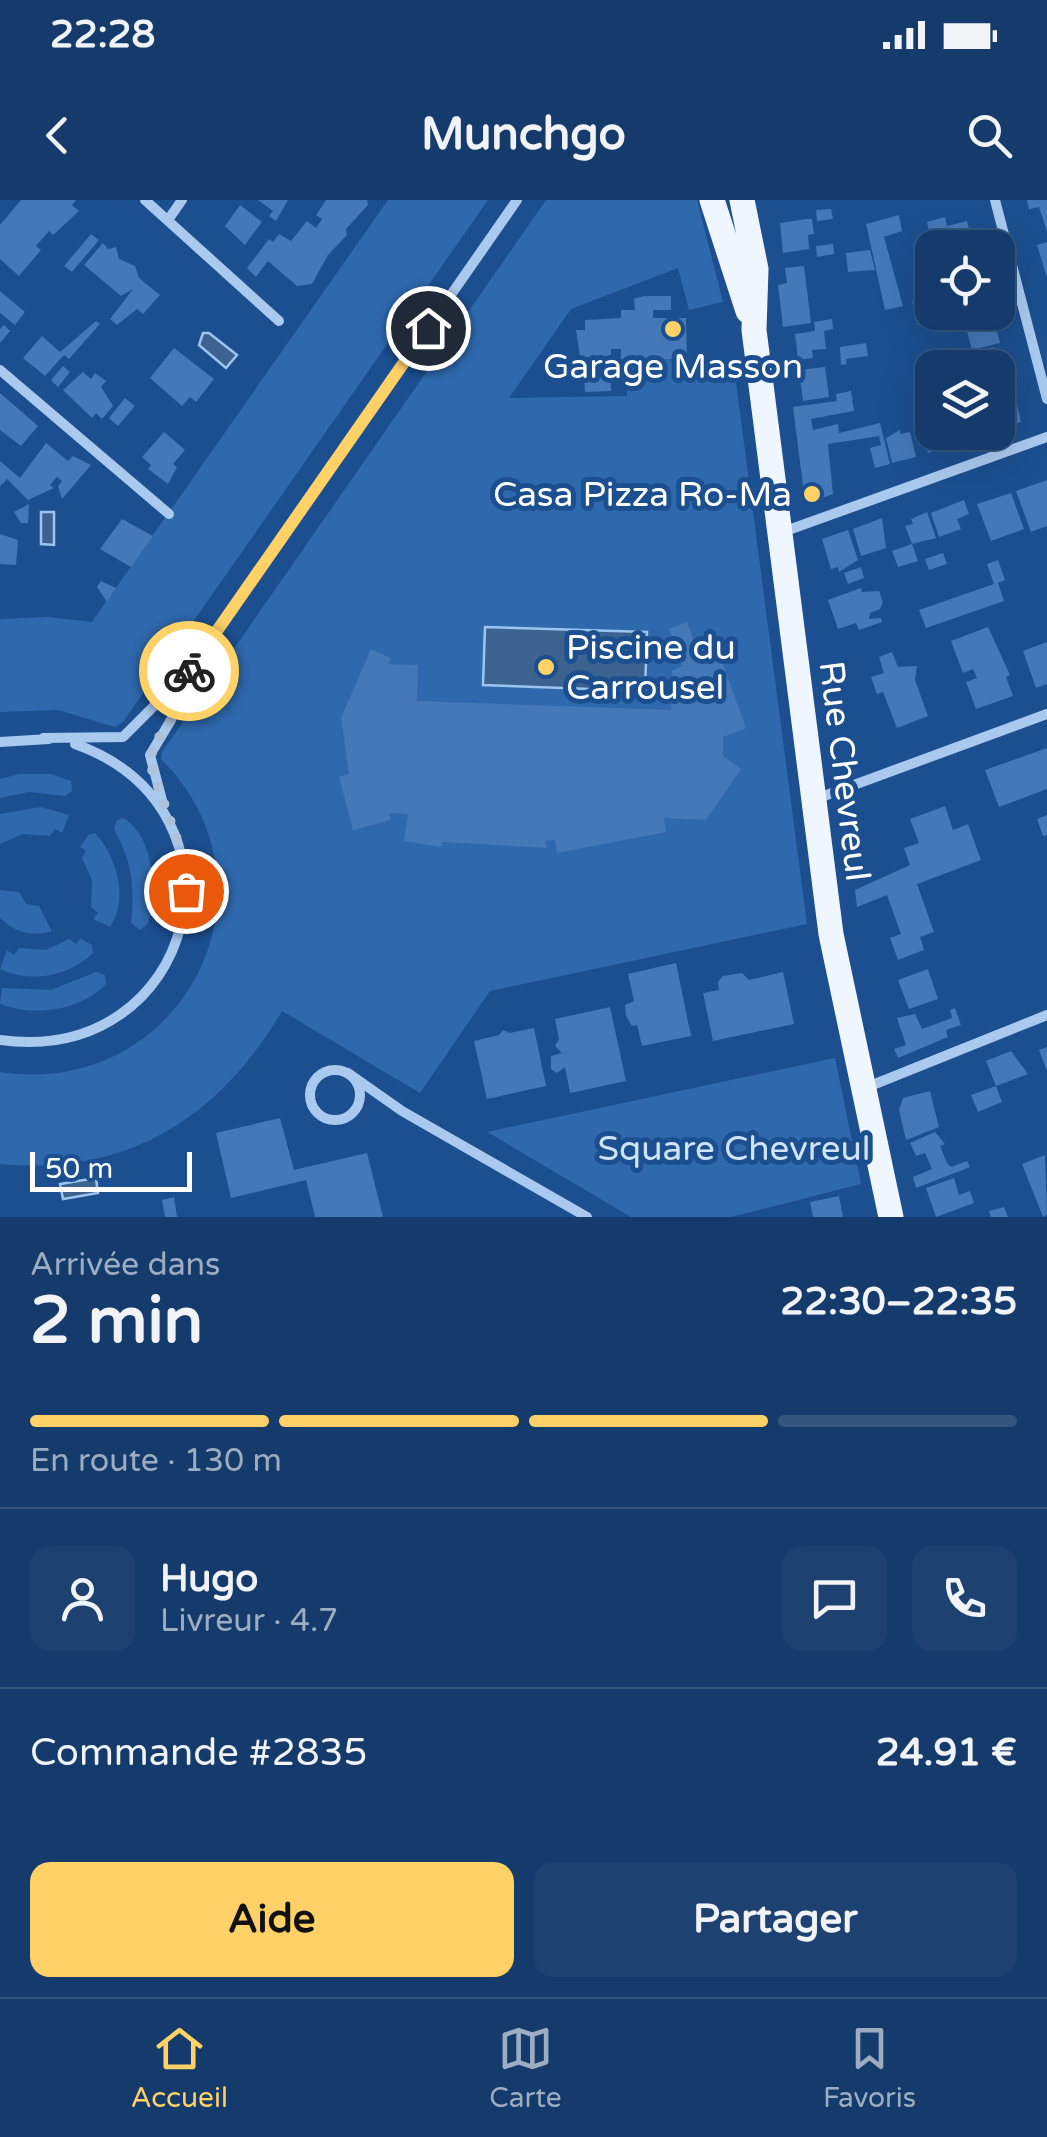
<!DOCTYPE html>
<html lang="fr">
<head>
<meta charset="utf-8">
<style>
	:root { --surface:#143b6b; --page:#1d4271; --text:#f1f3f6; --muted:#9dadc1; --line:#33557e; --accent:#ffd166 }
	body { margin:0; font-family:"Varela Round",sans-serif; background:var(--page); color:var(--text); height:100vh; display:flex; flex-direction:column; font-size:38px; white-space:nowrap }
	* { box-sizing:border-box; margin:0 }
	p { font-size:32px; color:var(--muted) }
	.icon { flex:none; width:55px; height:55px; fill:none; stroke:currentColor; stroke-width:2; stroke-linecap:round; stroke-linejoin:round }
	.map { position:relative; height:1017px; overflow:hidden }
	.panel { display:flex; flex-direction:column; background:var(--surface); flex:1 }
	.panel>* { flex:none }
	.fabs { position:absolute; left:915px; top:30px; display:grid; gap:20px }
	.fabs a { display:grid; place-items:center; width:100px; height:100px; border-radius:20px; background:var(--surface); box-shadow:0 10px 40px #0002,0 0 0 2px var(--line); font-size:50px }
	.scale { position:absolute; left:30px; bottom:25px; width:162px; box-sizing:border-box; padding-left:10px; border:5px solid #fff; border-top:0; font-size:28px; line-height:35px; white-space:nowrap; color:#fff; -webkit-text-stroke:8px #1b4f8f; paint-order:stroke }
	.pin { position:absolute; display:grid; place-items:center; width:85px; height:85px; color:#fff; margin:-42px; border:5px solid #fff; border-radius:50%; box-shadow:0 2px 10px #0007 }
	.courier { position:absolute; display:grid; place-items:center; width:100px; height:100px; margin:-50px; border:8px solid #ffd166; border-radius:50%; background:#fff; color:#222; box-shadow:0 2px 12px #0007 }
	.head em { font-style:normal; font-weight:700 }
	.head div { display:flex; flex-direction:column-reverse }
	.head { display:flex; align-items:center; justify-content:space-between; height:170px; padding:0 30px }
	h1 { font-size:65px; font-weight:700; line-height:75px }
	.bar { display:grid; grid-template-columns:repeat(4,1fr); gap:15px 10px; align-content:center; height:120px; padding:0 30px }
	.bar i { height:12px; border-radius:8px; background:var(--line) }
	.bar .current { background:var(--accent) }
	.bar p { grid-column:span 4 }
	.line { display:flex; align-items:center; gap:25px; padding:0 30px; border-top:2px solid var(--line) }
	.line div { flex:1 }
	.round { display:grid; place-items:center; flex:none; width:105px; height:105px; border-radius:20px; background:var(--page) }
	.cta { display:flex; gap:20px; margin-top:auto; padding:20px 30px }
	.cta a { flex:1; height:115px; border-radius:20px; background:var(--accent); color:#111; font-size:40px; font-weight:700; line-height:115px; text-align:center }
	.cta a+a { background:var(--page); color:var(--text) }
	.status { display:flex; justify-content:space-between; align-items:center; height:70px; padding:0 50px; background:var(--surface); direction:ltr }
	.status svg { height:28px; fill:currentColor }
	header { display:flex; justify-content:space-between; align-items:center; height:130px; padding:0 30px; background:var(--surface); font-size:45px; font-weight:700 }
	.tabs { display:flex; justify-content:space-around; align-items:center; height:140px; border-top:2px solid var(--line); background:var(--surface); font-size:28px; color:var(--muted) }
	.tabs a { display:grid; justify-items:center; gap:5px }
	.tabs .current { color:var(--accent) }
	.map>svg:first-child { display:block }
	.green { fill:#2e69ad }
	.water { fill:#3c6290; stroke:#9cc4f0; stroke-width:2.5 }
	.building { fill:#4478b7 }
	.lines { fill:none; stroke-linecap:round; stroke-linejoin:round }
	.minor { stroke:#a9c9ee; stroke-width:10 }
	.primary { stroke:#f0f6ff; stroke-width:25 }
	.done { stroke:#afc1d8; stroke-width:10; stroke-dasharray:0 18 }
	.route { stroke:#ffd166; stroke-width:12 }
	.poi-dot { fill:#ffd166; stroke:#1b4f8f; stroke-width:4 }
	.labels { text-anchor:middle; stroke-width:10; stroke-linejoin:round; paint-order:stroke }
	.poi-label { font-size:35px; fill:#fff; stroke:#1b4f8f }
	.street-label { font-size:35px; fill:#fff; stroke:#1b4f8f }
	.park-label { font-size:35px; fill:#cfe3fa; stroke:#1b4f8f }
</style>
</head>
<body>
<div class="status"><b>22:28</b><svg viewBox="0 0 49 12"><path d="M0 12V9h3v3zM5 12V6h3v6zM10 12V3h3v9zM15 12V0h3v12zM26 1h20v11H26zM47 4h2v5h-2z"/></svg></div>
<header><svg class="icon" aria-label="back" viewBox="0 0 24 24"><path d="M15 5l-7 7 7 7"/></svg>Munchgo<svg class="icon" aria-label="search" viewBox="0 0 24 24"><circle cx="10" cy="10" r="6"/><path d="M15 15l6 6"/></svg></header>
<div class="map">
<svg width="1047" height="1017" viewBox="0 0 1047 1017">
	<rect width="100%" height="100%" fill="#1b4f8f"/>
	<path class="green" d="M388 0H488L123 522 115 527 58 510 0 512V419L48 417 92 422Z
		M546 0H697L723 102 689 110 678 68 571 109 509 198 627 196V160L733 159 807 724 490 791 420 893 282 811C219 918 127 976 0 964V872C181 900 291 689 161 559L162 552Z
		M19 574H51L71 581 72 591 65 596 29 592 0 598V579Z
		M41 607 69 615 62 633 55 629 50 636 23 634 0 644V614Z
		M123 618C155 636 157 693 148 724L140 730 131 723C135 686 132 662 114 629L117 620Z
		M95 633C117 656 129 700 110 727L93 719 98 713 91 707 92 680 82 658 86 651 80 647 88 635Z
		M0 690 19 692 26 704 39 706 52 731C32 737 14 733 0 717Z
		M80 738 92 745 93 753C70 776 31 784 0 769L7 750 14 755 19 748 46 750 69 739 76 744Z
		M96 772 105 775 106 784C81 811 33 817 0 804L2 788 51 790Z
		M835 858 861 984 731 1017H631L487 932Z"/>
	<path class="water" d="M203 133H209L237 155 226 168 199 145Z
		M41 312H54V345L41 344Z
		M485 427 647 432 645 491 483 485Z
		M96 978 98 993 63 999 60 984Z"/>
	<path class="building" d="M21 0H76L72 5 79 11 53 35 49 31 36 46 41 50 19 76 0 59V25Z
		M258 0H288L276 21 269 16 273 11Z
		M326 0H367L368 5 346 29 347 35 328 55 312 84 297 86 268 61 256 77 247 68 269 39 273 42 279 34 291 41 307 21 316 28 322 19 316 15Z
		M1027 0H1047V32L1039 7 1029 9Z
		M240 5 262 22 245 45 225 26Z
		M831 9 833 19 817 21 816 10Z
		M899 15 902 31 884 37 903 106 885 110 866 24Z
		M945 17 947 26 967 21 974 48H933L927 22Z
		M806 19H812L814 34 808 35 809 49 783 53 780 23Z
		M91 34 99 40 72 72 64 66Z
		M1047 42V74L1046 75 1037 45Z
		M103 43 108 49 116 47 119 59 135 66 139 78 160 95 143 114 137 109 117 125 110 119 133 89 121 96 84 65Z
		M833 44 834 54 817 57 816 46Z
		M870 50 875 70 848 72 846 53Z
		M804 66 811 123 783 127 778 85 787 83 785 68Z
		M0 91 25 112 15 125 0 113Z
		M644 96H671V110H653V118H686L687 159 627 160V173H617V168L611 167V191L585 192 583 163 621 160V149H611V157H580L576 130H585V120L621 118V110H635L634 99Z
		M932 96V112H962L953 116 955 127 936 132 933 121 918 125 912 101Z
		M993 117 1000 143 972 150 965 124Z
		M832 119 833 129 824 131 826 149 812 150 813 158 798 160 795 134 815 131 814 122Z
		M96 121 100 124 69 159 64 155 45 176 23 158 42 136 60 152Z
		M4 125 10 131 0 143V129Z
		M866 143 868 156 846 159 847 164 841 165 840 147Z
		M994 147 997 158 1007 160 1021 222 998 228V168H974L970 153Z
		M174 148 214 179 196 202 190 197 182 206 150 178Z
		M63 166 70 172 58 187 51 180Z
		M825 167 829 197 803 201 799 170Z
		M83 172 91 179 95 173 106 181 101 187 113 206 102 219 96 213 92 218 63 190Z
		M851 191 854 211 811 219 813 230 838 224 839 233 880 223 890 264 875 268 870 248 881 245 879 236 828 244 833 294 814 301 804 294 793 207 837 201 836 194Z
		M0 193 38 226 21 246 0 230Z
		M125 198 135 206 118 226 109 218Z
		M932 219V232H952L955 242 928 253 918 225Z
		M900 230V234L910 232 916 257 892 263 886 238Z
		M164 232 185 250 173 264 177 267 168 284 148 269 151 265 142 257Z
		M46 243 68 261 73 256 91 265 62 299 58 286 62 281 57 277 50 285 54 288 28 300 7 279 0 286V261L20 278Z
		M1047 280V326L1031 332 1016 291Z
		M1011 293 1024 329 991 341 977 304Z
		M964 300 969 314 957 319 961 329 939 337 931 313Z
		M29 304 28 323H21L14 312Z
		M927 312 936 338 912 344 918 361 898 367 892 351 912 344 905 326 913 324 911 319Z
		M882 318 886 348 861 356 853 329Z
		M122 319 153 336 131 367 100 349Z
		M848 330 858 360 839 372 838 367 831 369 822 339Z
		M0 334 18 340 16 365 0 364Z
		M943 353 947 364 929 370 925 359Z
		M998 360 1005 380 998 383 1004 401 926 428 919 410 994 384 987 364Z
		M861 367 864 378 848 384 844 373Z
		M101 381 116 388 107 402 97 387Z
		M861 388 862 392 879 391 883 402 880 409 870 413 869 419 881 418 882 422 859 430 856 423 838 429 828 400Z
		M687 422 694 441 712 434 746 528 723 537V556L741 569 706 620 664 618 666 632 557 653 555 640 545 641 547 648 443 642 442 647 404 641 408 614 389 613 391 620 353 630 339 577 349 574 341 518 371 449 391 458 388 464 418 465 417 501 671 510 672 471 682 466 669 429Z
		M988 427 1010 475 1006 477 1013 496 976 509 966 482 977 478 973 469 963 473 951 441Z
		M1047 442V484L1036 488 1023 451Z
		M892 452 898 467 917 466 915 480 928 516 897 528 883 492 877 494 871 477 884 473 879 457Z
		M1047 548V589L999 607 985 570Z
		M945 606 953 630 968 624 981 660 917 684 934 732 920 737 924 750 898 760 890 738 901 734 887 695 857 707 855 690 910 665 904 648 919 643 910 619Z
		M1047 615V635L1043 636 1037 619Z
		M676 763 691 836 642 846 637 825 632 826 626 816 625 805 634 801 628 774Z
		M928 769 938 799 909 809 898 780Z
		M783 772 794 824 713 841 703 793 719 790 718 782 723 776 742 773 749 780Z
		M610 807 626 881 570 893 565 867 557 873 551 869V856L562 853 555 846 559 839 555 819Z
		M955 808 961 825 946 830 948 837 898 858 894 849 906 845 897 818 915 814 922 829 952 818 950 810Z
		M534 828 546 886 487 899 474 841 499 835 503 830 510 833Z
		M1047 847V871L1039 850Z
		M1011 851 1028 874 996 886 986 861Z
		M996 886 1002 902 978 912 971 895Z
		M930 891 939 927 906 940 899 910 903 898Z
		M280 918 294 970 367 953 383 1017H315L306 980 231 998 216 933Z
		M935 932 945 944 940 946 947 963 951 967 967 961 970 967 916 988 913 977 932 969 925 953 916 956 910 943Z
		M1045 955 1047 1015 1043 1017 1022 964Z
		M954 978 959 995 970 991 974 1003 936 1017 926 988Z
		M839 996 843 1017H813L810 1002Z
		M174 997 177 1017H165L162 1000Z
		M1004 1007 1008 1017H991L989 1011Z"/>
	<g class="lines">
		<path class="minor" d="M145 0 279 121
			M995 0 1047 199
			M168 20 182 0
			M0 170 169 314
			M780 333 1047 237
			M43 538 123 537 189 471 517 0
			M0 542 49 539
			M813 600 1047 514
			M163 604 150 555 171 520 188 472
			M0 840C196 867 260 610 75 544
			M310 895a25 25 0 1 1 50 0a25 25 0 1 1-50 0Z
			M348 873 402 911 587 1017
			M865 888 1047 815"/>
		<path class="primary" d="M712 0 748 111
			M742 0 756 69 754 130 831 734 891 1017"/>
	</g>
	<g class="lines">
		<path class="done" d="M186 691 178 642 150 564 153 546 171 520 189 471"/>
		<path class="route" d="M189 471 428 128"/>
	</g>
	<g class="poi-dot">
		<circle cx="673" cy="129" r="10"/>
		<circle cx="812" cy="294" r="10"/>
		<circle cx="546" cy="467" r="10"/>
	</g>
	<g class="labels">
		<g class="poi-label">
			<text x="673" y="178">Garage Masson</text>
			<text x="792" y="306" text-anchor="end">Casa Pizza Ro-Ma</text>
			<text x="566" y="459" text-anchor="start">Piscine du<tspan x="566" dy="40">Carrousel</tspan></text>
		</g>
		<g class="street-label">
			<text transform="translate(845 571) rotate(83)" y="12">Rue Chevreul</text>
		</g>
		<g class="park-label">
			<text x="734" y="960">Square Chevreul</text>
		</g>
	</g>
</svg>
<div class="fabs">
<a><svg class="icon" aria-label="locate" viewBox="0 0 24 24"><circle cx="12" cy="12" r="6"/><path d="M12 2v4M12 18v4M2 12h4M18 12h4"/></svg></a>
<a><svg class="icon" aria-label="layers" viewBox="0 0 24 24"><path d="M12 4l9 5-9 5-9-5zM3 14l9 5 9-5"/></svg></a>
</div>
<div class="scale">50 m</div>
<div class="pin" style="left:186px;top:691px;background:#ea580c"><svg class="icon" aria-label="bag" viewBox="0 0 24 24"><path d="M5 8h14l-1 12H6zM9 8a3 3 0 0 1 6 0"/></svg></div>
<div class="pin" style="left:428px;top:128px;background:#1f2937"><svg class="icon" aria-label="home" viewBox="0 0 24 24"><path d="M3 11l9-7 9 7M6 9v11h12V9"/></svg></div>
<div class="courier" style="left:189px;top:471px"><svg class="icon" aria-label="bike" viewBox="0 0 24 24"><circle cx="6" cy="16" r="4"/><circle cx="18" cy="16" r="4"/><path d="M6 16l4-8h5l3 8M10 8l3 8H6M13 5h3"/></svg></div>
</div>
<section class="panel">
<div class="head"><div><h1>2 min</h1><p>Arrivée dans</p></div><em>22:30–22:35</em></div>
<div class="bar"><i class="current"></i><i class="current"></i><i class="current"></i><i></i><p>En route · 130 m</p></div>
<div class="line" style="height:180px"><a class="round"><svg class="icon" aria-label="person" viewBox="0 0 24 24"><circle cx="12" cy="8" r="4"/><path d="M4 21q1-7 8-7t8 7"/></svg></a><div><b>Hugo</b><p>Livreur · 4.7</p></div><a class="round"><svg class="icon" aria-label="chat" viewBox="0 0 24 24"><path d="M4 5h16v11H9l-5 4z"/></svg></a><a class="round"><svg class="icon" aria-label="phone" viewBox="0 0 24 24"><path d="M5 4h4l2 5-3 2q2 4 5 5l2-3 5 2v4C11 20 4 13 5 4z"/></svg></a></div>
<div class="line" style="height:130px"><div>Commande #2835</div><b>24.91 €</b></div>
<div class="cta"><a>Aide</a><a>Partager</a></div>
</section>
<nav class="tabs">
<a class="current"><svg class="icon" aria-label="home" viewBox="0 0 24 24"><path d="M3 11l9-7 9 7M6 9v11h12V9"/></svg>Accueil</a>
<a><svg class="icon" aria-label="map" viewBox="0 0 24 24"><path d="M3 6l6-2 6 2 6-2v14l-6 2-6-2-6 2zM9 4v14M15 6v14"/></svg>Carte</a>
<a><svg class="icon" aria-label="saved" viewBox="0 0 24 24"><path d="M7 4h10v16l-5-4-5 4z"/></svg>Favoris</a>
</nav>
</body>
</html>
